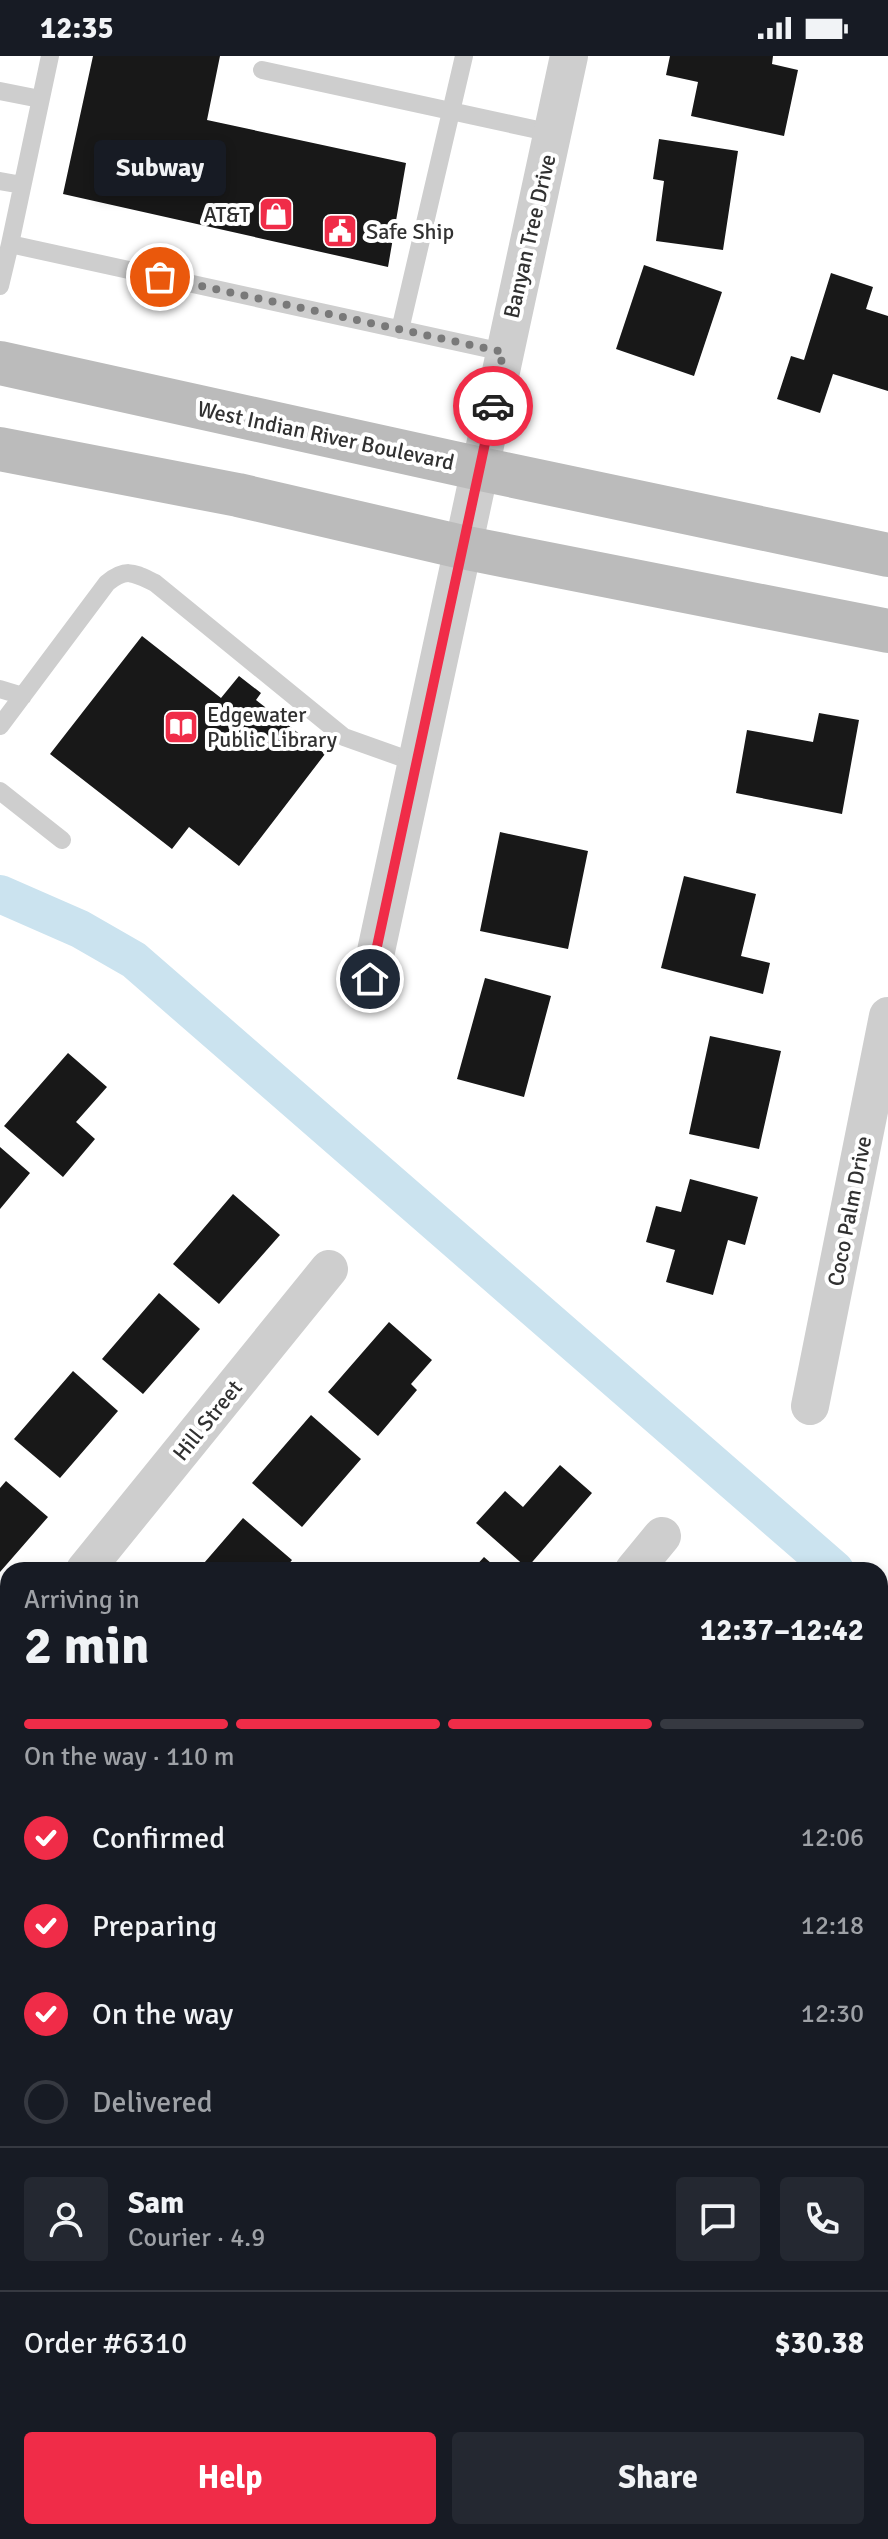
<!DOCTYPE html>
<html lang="en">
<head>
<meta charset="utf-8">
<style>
	:root { --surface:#171b24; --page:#242831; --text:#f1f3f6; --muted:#9ea1a6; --line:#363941; --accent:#f02c48 }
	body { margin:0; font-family:Signika,sans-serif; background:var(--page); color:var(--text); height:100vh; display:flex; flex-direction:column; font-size:30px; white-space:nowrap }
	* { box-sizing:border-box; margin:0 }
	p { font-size:26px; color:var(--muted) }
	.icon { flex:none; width:44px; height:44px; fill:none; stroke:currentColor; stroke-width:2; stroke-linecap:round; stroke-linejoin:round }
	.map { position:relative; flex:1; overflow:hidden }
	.sheet { position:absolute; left:0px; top:1506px; width:888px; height:978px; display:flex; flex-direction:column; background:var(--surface); border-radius:24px 24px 0 0; box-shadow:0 4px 12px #0003 }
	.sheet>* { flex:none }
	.pin { position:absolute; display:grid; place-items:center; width:68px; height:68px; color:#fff; margin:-34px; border:4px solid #fff; border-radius:50%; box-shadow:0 2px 8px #0007 }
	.courier { position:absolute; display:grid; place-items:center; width:80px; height:80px; margin:-40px; border:6px solid #f02c48; border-radius:50%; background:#fff; color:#222; box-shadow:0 2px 10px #0007 }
	.bubble { position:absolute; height:56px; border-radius:8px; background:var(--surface); box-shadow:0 4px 12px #0003; font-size:26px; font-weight:800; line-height:56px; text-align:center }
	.overview em { font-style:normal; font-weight:800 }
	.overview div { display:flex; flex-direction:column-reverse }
	.overview { display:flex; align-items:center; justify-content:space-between; height:136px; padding:0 24px }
	h1 { font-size:52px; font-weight:800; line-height:60px }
	.bar { display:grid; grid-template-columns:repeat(4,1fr); gap:12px 8px; align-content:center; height:96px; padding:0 24px }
	.bar i { height:10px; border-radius:6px; background:var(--line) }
	.bar .active { background:var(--accent) }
	.bar p { grid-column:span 4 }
	.line { display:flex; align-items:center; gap:20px; padding:0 24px; border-top:2px solid var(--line) }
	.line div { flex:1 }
	.round { display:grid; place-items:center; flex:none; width:84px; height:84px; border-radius:8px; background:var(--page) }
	ol { padding:0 24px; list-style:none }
	li { display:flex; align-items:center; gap:24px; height:88px }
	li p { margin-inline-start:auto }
	li .icon { padding:8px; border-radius:50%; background:var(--accent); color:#fff; stroke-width:4 }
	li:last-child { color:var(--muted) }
	li i { width:44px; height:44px; border:4px solid var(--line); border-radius:50% }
	.button { display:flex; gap:16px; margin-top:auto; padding:16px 24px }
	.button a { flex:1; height:92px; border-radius:8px; background:var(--accent); color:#fff; font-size:32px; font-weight:800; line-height:92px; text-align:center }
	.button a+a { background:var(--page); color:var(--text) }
	.status { display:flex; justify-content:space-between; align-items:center; height:56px; padding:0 40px; background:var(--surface); direction:ltr }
	.status svg { height:22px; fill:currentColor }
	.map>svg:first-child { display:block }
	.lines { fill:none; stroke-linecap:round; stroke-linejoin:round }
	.canal { stroke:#cbe3ef; stroke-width:38 }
	.building { fill:#181818 }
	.lane { stroke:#cecece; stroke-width:18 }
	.street { stroke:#cecece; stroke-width:38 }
	.secondary { stroke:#bbb; stroke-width:44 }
	.done { stroke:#797979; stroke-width:8; stroke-dasharray:0 14.4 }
	.route { stroke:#f02c48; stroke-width:10 }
	.labels { text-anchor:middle; stroke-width:8; stroke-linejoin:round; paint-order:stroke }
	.poi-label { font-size:22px; fill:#313131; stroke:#fff; text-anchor:start }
	.street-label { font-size:22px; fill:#313131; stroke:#fff }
</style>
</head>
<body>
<div class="status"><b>12:35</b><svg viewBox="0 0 49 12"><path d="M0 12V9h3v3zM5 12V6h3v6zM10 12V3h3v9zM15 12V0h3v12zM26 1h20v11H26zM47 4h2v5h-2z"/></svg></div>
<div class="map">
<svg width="888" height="2483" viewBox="0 0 888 2483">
	<rect width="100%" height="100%" fill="#fff"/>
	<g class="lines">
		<path class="canal" d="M0 838 80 873 134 904 835 1514
			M880 1553 888 1560"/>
	</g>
	<path class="building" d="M93 0H220L207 64 406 107 388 211 63 138Z
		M670 0H773L772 8 798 14 784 80 691 60 698 26 666 19Z
		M659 83 738 95 723 194 656 185 664 125 653 123Z
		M644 209 722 236 694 320 616 293Z
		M831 217 873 231 866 253 888 260V335L833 318 820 357 777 343 791 300 804 304Z
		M142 580 221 642 239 620 261 637 256 644 325 698 239 810 189 771 172 793 50 698Z
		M819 657 859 664 842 758 736 737 747 674 813 686Z
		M500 776 588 795 568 893 480 875Z
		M684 820 756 838 741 900 770 907 763 938 661 912Z
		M485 922 551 940 524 1041 457 1023Z
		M710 980 781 995 759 1093 689 1078Z
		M68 997 107 1031 76 1066 95 1083 63 1121 4 1070Z
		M0 1091 30 1117 0 1153Z
		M690 1123 758 1141 745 1189 728 1184 713 1239 666 1226 675 1194 646 1186 656 1150 681 1156Z
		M233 1138 280 1179 219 1248 173 1208Z
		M159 1237 200 1273 143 1338 102 1303Z
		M389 1266 432 1304 411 1328 417 1334 378 1380 328 1336Z
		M73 1315 118 1355 60 1422 14 1383Z
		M311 1359 361 1403 302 1471 252 1427Z
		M560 1409 592 1437 527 1512 476 1467 505 1435 523 1451Z
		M6 1425 48 1461 0 1516V1432Z
		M243 1462 292 1504 284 1514H198Z
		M484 1501 499 1514H472Z
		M8 1754V1834L0 1827V1763Z
		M0 1855 8 1862V1881L0 1890Z
		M0 2094 8 2097V2157L0 2154Z
		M0 2428 8 2435V2476H53L47 2483H0Z
		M646 2476H679L687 2483H640Z"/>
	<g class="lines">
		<path class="lane" d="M262 14 552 77
			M0 35 40 43
			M0 125 22 129
			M10 188 50 0
			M0 230 10 188 503 296
			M400 274 464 0
			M0 633 23 640
			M0 670 107 527C127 511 134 517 155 527L344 681 417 707
			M0 735 62 784"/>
		<path class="street" d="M370 923C436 615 501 307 569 0
			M810 1350 888 960
			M85 1514 329 1213
			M634 1514 662 1480
			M0 1618 8 1608
			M880 1904 888 1894
			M0 2237 8 2239
			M0 2290 8 2280
			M458 2476 466 2483"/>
		<path class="secondary" d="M0 307 481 413 888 499
			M0 393 238 439 462 491 888 575"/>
	</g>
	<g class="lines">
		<path class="done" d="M160 221 503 296 493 350"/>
		<path class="route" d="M370 923 493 350"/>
	</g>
	<defs>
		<g id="shop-square" transform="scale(1.8)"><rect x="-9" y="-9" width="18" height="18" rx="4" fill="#f02c48" stroke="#fff"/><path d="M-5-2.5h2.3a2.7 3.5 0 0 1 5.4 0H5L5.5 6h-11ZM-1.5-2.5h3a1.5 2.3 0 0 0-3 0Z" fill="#fff"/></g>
		<g id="civic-square" transform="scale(1.8)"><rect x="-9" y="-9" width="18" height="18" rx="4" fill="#f02c48" stroke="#fff"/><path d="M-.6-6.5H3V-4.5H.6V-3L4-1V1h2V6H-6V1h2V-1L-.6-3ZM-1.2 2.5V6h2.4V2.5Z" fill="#fff"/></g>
		<g id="library-square" transform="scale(1.8)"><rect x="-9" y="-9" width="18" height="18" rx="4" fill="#f02c48" stroke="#fff"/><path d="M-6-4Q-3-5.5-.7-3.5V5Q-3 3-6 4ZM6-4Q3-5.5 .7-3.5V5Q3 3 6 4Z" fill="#fff"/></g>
	</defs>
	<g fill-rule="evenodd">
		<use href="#shop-square" x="276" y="158"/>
		<use href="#civic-square" x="340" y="175"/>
		<use href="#library-square" x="181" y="671"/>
	</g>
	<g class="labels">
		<g class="poi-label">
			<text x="250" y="166" text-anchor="end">AT&amp;T</text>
			<text x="366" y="183">Safe Ship</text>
			<text x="207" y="666">Edgewater<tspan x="207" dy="25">Public Library</tspan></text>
		</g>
		<g class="street-label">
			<text transform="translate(529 180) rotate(-77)" y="8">Banyan Tree Drive</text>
			<text transform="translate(326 379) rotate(12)" y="8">West Indian River Boulevard</text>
			<text transform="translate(849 1155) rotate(-79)" y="8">Coco Palm Drive</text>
			<text transform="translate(207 1364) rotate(-51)" y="8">Hill Street</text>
		</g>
	</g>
</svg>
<div class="pin" style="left:160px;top:221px;background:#ea580c"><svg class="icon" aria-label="bag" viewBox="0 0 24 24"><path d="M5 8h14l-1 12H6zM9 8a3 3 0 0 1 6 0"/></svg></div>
<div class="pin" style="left:370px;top:923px;background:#1f2937"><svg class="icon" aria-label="home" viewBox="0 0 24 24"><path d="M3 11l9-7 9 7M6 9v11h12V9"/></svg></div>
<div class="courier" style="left:493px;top:350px"><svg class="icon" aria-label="car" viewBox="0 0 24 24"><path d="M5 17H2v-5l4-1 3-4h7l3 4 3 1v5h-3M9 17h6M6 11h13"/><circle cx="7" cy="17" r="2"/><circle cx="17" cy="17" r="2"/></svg></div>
<div class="bubble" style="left:94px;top:84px;width:132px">Subway</div>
<section class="sheet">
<div class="overview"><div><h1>2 min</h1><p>Arriving in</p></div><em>12:37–12:42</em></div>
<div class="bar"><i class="active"></i><i class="active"></i><i class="active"></i><i></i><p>On the way · 110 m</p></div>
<ol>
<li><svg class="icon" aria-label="check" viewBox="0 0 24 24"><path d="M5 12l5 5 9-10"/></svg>Confirmed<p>12:06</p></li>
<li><svg class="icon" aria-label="check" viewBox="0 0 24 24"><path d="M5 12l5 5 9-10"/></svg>Preparing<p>12:18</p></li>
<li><svg class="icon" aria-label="check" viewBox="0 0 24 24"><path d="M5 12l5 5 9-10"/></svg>On the way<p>12:30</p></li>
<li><i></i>Delivered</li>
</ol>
<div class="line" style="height:144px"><a class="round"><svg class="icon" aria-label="person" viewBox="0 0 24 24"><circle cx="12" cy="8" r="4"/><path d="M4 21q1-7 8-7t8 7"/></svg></a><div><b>Sam</b><p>Courier · 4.9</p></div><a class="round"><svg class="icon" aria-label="chat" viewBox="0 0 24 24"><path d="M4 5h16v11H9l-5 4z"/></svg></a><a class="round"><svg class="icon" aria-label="phone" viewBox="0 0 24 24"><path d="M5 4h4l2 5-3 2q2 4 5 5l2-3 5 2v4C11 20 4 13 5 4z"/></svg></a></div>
<div class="line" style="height:104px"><div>Order #6310</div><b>$30.38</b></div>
<div class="button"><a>Help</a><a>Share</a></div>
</section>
</div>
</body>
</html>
